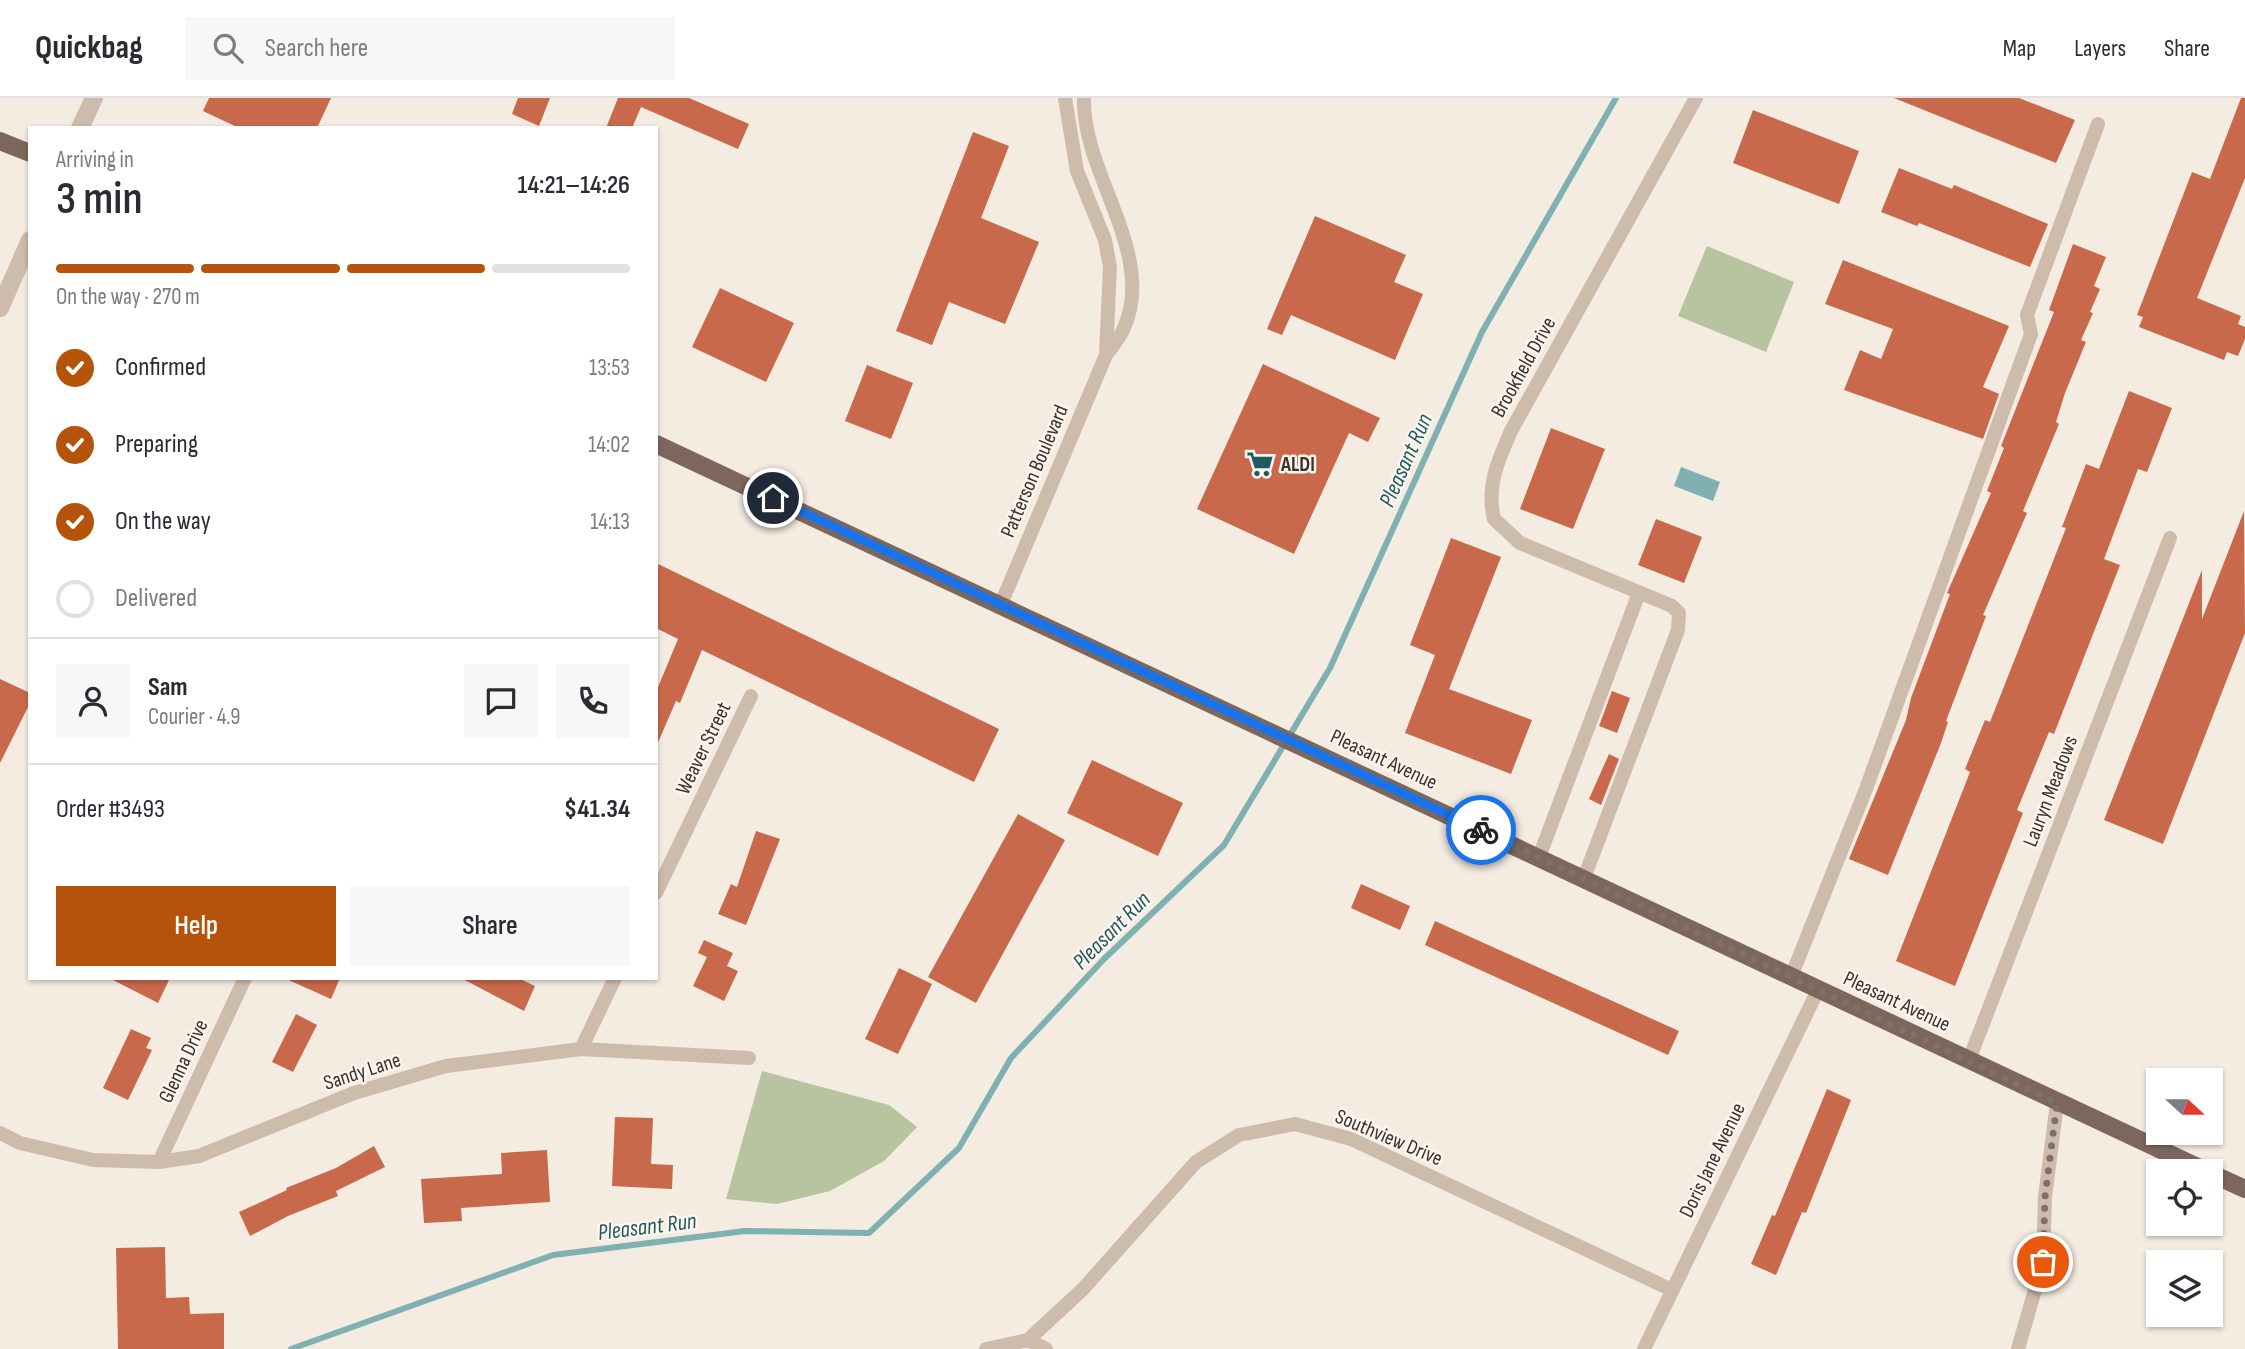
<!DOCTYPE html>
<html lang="en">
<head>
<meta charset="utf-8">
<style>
	:root { --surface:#fff; --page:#f7f7f7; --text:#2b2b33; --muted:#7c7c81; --line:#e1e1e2; --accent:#b45309 }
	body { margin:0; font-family:"Sofia Sans Condensed",sans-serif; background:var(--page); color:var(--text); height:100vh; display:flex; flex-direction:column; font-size:26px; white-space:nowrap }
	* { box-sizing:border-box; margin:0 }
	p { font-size:23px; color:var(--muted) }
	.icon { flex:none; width:38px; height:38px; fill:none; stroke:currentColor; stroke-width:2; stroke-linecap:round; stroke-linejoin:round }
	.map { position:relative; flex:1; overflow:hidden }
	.drawer { position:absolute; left:28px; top:28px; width:630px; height:854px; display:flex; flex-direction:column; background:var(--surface); border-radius:0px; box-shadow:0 2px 5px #0004 }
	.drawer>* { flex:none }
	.needle { width:46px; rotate:111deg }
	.buttons { position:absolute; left:2146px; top:970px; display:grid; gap:14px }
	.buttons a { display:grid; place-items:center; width:77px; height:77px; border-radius:0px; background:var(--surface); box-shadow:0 2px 5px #0004; font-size:35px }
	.pin { position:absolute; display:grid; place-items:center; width:60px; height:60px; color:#fff; margin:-30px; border:4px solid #fff; border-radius:50%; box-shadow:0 2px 7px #0007 }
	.courier { position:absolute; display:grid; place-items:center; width:70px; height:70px; margin:-35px; border:5px solid #1a73e8; border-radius:50%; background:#fff; color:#222; box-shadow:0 2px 9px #0007 }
	.head em { font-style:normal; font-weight:600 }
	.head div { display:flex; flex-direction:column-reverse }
	.head { display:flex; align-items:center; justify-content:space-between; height:119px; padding:0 28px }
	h1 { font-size:46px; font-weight:600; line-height:52px }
	.bar { display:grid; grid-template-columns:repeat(4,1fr); gap:10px 7px; align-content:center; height:84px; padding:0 28px }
	.bar i { height:9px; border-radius:5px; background:var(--line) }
	.bar .selected { background:var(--accent) }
	.bar p { grid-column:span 4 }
	.line { display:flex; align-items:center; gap:18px; padding:0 28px; border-top:2px solid var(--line) }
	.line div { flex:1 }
	.round { display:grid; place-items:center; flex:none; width:74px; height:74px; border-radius:0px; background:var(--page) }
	ol { padding:0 28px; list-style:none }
	li { display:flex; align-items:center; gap:21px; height:77px }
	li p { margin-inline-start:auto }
	li .icon { padding:7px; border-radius:50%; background:var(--accent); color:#fff; stroke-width:4 }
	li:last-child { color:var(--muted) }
	li i { width:38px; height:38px; border:4px solid var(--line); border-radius:50% }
	.cta { display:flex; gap:14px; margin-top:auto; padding:14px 28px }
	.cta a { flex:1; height:80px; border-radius:0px; background:var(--accent); color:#fff; font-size:28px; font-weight:600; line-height:80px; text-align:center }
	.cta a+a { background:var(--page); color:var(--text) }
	header { display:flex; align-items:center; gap:42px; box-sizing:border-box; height:98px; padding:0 35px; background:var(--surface); border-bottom:2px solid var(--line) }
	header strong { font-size:33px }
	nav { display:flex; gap:38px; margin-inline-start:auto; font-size:24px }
	.search { width:490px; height:63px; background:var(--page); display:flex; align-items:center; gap:18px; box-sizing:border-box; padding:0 24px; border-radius:0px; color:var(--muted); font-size:26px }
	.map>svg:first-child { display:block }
	.green { fill:#b8c4a0 }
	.water { fill:#7fb0b2 }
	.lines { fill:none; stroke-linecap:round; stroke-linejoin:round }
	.stream { stroke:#7fb0b2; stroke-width:6 }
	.building { fill:#c8694b }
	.minor { stroke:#cdbbac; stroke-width:14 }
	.tertiary { stroke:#cdbbac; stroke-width:18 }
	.primary { stroke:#7d675c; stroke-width:18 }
	.done { stroke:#7c716b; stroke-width:7; stroke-dasharray:0 12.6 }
	.route { stroke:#1a73e8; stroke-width:9 }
	.labels { text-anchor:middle; stroke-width:5; stroke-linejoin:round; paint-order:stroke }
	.street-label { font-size:21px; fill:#3b302b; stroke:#fbf5ee }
	.poi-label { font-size:21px; font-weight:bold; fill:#3b302b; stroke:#fbf5ee; text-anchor:start }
	.water-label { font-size:23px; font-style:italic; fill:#1f5a5e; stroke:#fbf5ee }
</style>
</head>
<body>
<header>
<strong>Quickbag</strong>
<div class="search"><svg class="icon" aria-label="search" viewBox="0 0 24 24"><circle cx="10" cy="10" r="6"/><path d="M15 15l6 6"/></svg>Search here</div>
<nav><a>Map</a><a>Layers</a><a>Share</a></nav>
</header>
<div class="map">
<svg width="2245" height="1251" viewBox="0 0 2245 1251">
	<rect width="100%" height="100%" fill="#f4ebe1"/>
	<path class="green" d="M1707 148 1794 184 1766 254 1678 218Z
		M762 973 889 1007 917 1029 884 1063 830 1093 777 1106 726 1101Z"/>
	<path class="water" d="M1681 369 1720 384 1713 403 1674 388Z"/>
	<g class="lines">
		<path class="stream" d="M291 1251 553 1157 745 1133 869 1135 959 1050 1011 960 1104 861 1224 747 1330 570 1482 234 1616 0"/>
	</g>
	<path class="building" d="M209 0H331L317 30H239L203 13Z
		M518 0H550L539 28 512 16Z
		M618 0H689L749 26 738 51 641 9 632 30H606Z
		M1894 0H2019L2075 22 2056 65Z
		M2241 0H2245V80L2197 200 2241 218 2238 226 2245 229V241L2238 258 2227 254 2224 262 2139 229 2143 219 2137 217 2192 74 2210 81Z
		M1753 12 1859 53 1839 106 1733 65Z
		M973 34 1009 48 981 120 1039 144 1005 226 949 204 932 247 896 233Z
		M1899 70 1952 91 1954 87 2048 126 2030 169 1919 125 1917 128 1881 114Z
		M1315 118 1406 157 1394 184 1423 196 1395 262 1291 217 1282 237 1267 231Z
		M2073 146 2106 159 2094 188 2100 191 2090 214 2093 215 2081 242 2086 244 2065 295 2056 324 2059 326 2023 413 2027 415 1983 517 1986 518 1946 623 1948 624 1941 645 1888 777 1849 761 1906 622 1911 600 1950 496 1947 495 1991 395 1987 393 2004 350 2001 348 2054 214 2049 212Z
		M1843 162 2009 228 1983 289 1999 296 1983 341 1844 292 1860 252 1881 261 1893 231 1825 206Z
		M720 190 794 225 766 284 692 249Z
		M1263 266 1380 320 1368 344 1349 335 1294 456 1197 411Z
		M867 267 913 285 891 341 845 323Z
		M2129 293 2172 310 2147 374 2138 371 2104 461 2120 467 2054 636 2049 634 2017 712 2023 715 1955 888 1896 863 1970 674 1965 671 1985 622 1990 624 2016 558 2066 430 2062 429 2086 366 2099 371Z
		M1551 330 1605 351 1573 431 1520 411Z
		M2244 413 2245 535 2163 746 2104 722 2202 472V521Z
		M1656 421 1702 439 1684 485 1638 467Z
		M1451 440 1501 459 1449 591 1532 622 1511 676 1405 635 1435 557 1410 547Z
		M656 465 999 631 974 684 702 552 680 605 676 603 656 649V594L678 541 656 530Z
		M0 581 30 595V605L0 665Z
		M1612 593 1630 600 1617 635 1599 628Z
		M1609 656 1619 661 1601 707 1589 701Z
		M1092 662 1183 705 1158 758 1067 715Z
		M1018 716 1065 742 976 905 928 879Z
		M756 733 780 741 746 827 718 816 731 786 737 789Z
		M1361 786 1410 808 1400 832 1351 810Z
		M1435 823 1679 933 1668 957 1425 847Z
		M704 842 733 855 727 868 738 873 724 903 693 888 707 859 698 855Z
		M899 870 932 886 898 956 865 941Z
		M109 880H170L158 905Z
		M284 880H340L331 901Z
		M461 880H518L535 888 524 913Z
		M296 916 317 927 293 974 272 964Z
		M131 931 151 940 146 950 152 952 128 1002 103 990Z
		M1827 991 1851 1002 1806 1115 1802 1114 1776 1177 1751 1166 1772 1117 1775 1118Z
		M615 1019 653 1020 651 1066 673 1067 672 1091 612 1088Z
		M374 1048 385 1069 336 1093 338 1098 288 1118 250 1138 239 1114 287 1092 286 1090 336 1070Z
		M547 1052 550 1104 461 1110 462 1123 424 1125 421 1081 502 1076 501 1055Z
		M165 1149 166 1200 189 1199 190 1216 224 1215V1251H118L116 1150Z"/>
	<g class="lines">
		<path class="minor" d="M1065 0 1077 73 1105 142 1110 169 1106 256
			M1001 506 1106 257C1112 249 1120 240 1124 230 1157 156 1082 76 1084 0
			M1539 759 1639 495
			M1584 780 1678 532 1679 515 1672 508 1520 445 1494 421C1486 388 1498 363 1511 333L1696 0
			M656 795 751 598
			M1791 879 1866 691 2031 236 2027 217 2098 26
			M581 951 615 880
			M1969 962 2170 440
			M0 1035 20 1045 93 1062 159 1064 199 1058 354 995 446 968 581 951 749 960
			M159 1064 245 880
			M1028 1242 1046 1251
			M986 1251 1028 1242 1083 1191 1196 1064 1239 1037 1295 1026 1351 1041 1672 1192
			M1644 1251 1818 892
			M2018 1251 2043 1164 2045 1099 2057 1005"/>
		<path class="tertiary" d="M80 30 94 0
			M0 210 30 142"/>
		<path class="primary" d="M0 43 30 55
			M656 346 2206 1073
			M2210 1075 2245 1091"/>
	</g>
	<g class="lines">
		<path class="done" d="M1481 732 2057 1005 2045 1099 2043 1164"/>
		<path class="route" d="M773 400 1481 732"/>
	</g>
	<defs>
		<g id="supermarket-bare" transform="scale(2.1)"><path d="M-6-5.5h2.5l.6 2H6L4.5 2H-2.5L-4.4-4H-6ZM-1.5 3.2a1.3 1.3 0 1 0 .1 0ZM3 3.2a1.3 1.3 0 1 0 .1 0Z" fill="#1f5a5e" stroke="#fbf5ee" stroke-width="2.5" paint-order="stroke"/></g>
	</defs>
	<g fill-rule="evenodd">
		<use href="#supermarket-bare" x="1260" y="366"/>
	</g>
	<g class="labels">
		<g class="street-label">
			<text transform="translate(1523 269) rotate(-61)" y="7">Brookfield Drive</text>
			<text transform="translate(1034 373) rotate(-67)" y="7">Patterson Boulevard</text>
			<text transform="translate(703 650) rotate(-64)" y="7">Weaver Street</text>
			<text transform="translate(1384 661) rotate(25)" y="7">Pleasant Avenue</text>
			<text transform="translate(2050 693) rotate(-69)" y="7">Lauryn Meadows</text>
			<text transform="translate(1897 903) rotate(25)" y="7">Pleasant Avenue</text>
			<text transform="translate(183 963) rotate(-65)" y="7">Glenna Drive</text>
			<text transform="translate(362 973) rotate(-18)" y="7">Sandy Lane</text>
			<text transform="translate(1389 1039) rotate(23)" y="7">Southview Drive</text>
			<text transform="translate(1712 1062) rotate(-64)" y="7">Doris Jane Avenue</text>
		</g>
		<g class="poi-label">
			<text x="1281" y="373">ALDI</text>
		</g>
		<g class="water-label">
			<text transform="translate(1405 362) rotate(-66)" y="8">Pleasant Run</text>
			<text transform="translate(1111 832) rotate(-45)" y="8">Pleasant Run</text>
			<text transform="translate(647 1128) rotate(-7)" y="8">Pleasant Run</text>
		</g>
	</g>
</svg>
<div class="buttons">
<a><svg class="needle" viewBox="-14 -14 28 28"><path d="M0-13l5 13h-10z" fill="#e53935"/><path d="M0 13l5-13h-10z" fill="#7c7c81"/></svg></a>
<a><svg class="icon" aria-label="locate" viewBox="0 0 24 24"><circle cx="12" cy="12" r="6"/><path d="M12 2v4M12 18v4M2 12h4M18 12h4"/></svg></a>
<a><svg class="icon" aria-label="layers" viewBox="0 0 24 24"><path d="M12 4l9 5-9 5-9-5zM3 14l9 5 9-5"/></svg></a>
</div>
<div class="pin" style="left:2043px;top:1164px;background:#ea580c"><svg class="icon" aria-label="bag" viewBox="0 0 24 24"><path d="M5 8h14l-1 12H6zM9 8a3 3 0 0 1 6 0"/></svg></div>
<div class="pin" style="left:773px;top:400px;background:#1f2937"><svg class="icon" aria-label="home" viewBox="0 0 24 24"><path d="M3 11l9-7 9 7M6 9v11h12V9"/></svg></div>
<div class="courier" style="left:1481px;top:732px"><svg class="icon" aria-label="bike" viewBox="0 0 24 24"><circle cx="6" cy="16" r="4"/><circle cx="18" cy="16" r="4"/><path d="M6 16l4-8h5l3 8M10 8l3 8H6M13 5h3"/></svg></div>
<section class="drawer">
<div class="head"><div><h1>3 min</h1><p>Arriving in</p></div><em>14:21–14:26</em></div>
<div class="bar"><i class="selected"></i><i class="selected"></i><i class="selected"></i><i></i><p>On the way · 270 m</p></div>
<ol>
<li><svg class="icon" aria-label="check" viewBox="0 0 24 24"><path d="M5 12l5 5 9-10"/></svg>Confirmed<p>13:53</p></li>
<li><svg class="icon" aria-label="check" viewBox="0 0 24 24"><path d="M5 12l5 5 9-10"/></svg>Preparing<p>14:02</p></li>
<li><svg class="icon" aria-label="check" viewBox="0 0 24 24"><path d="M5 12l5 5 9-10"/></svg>On the way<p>14:13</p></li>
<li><i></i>Delivered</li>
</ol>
<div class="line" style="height:126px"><a class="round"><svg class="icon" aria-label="person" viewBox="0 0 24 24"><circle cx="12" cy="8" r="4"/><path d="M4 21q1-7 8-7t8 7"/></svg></a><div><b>Sam</b><p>Courier · 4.9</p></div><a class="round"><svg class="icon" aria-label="chat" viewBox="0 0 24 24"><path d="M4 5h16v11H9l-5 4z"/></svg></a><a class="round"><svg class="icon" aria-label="phone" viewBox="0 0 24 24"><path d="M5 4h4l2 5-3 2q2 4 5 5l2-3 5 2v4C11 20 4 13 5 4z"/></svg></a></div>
<div class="line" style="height:91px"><div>Order #3493</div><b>$41.34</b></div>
<div class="cta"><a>Help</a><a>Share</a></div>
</section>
</div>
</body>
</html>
